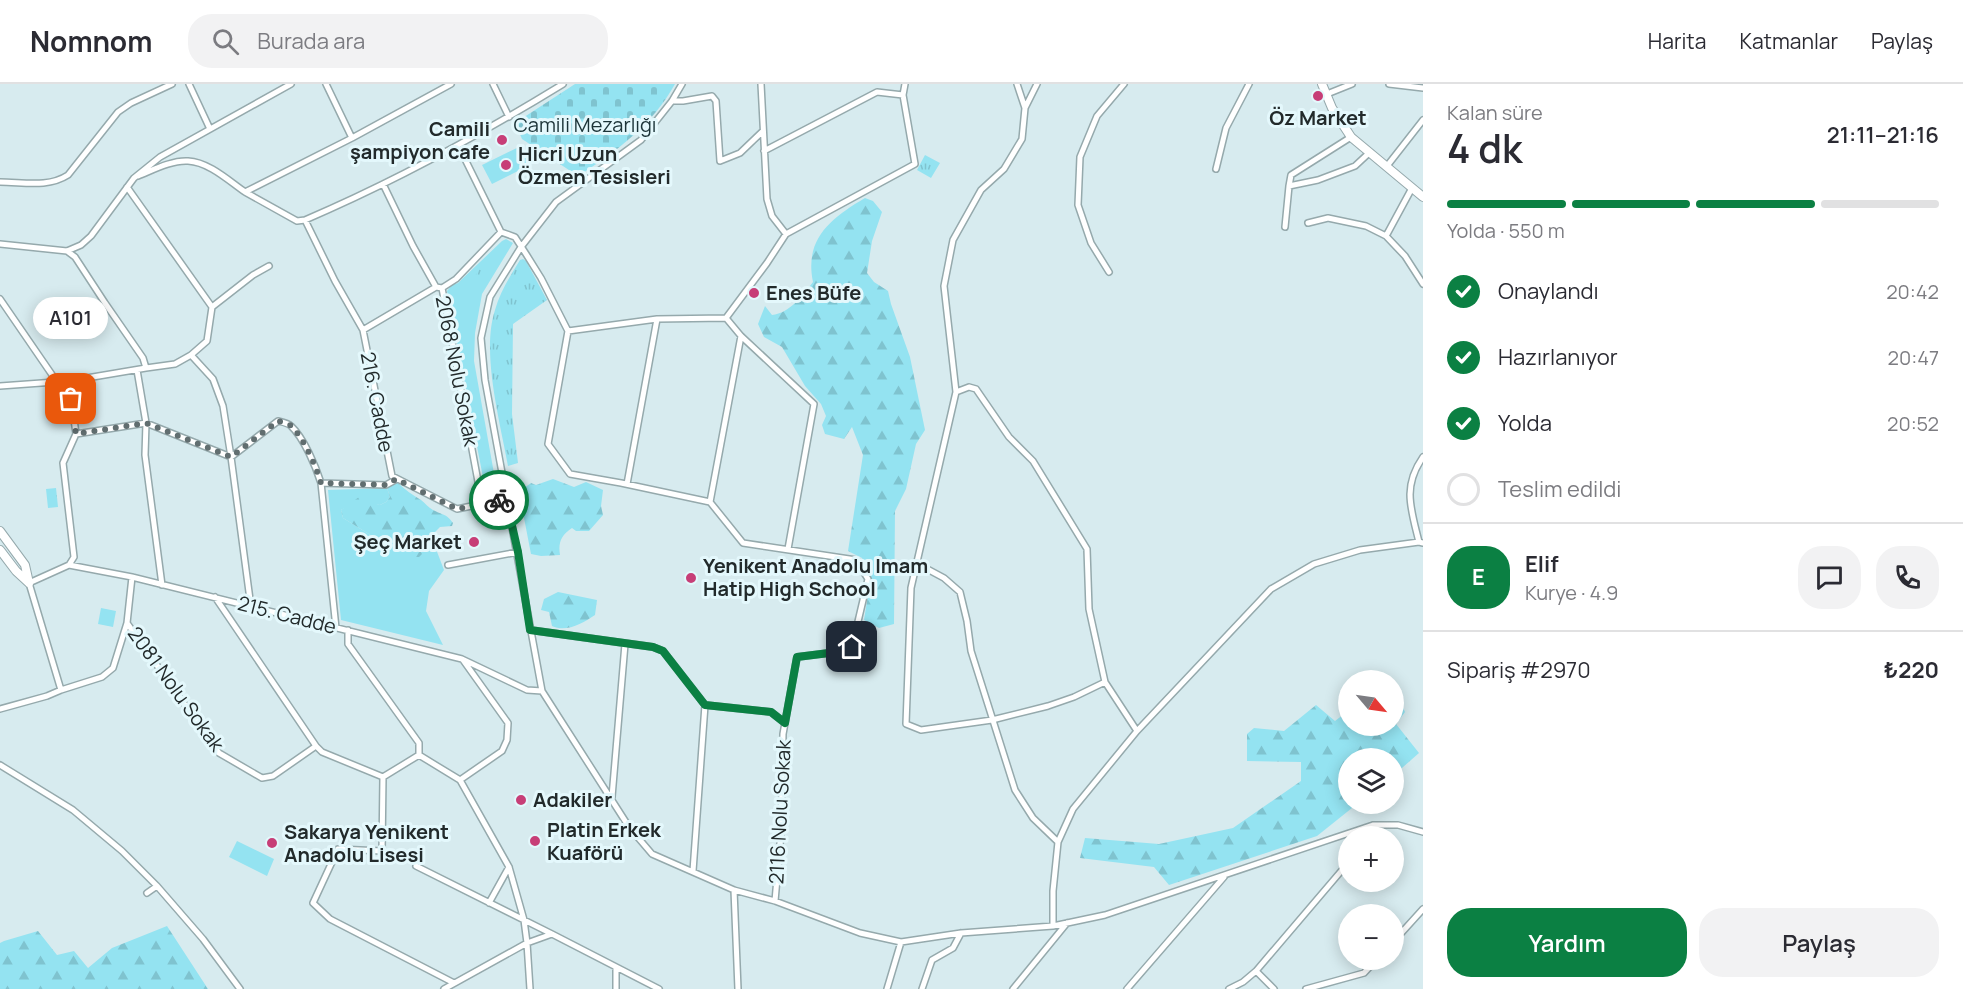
<!DOCTYPE html>
<html lang="tr">
<head>
<meta charset="utf-8">
<style>
	:root { --surface:#fff; --page:#f2f2f3; --text:#2b2b33; --muted:#7c7c81; --line:#e1e1e2; --accent:#0b8043 }
	body { margin:0; font-family:Manrope,sans-serif; background:var(--page); color:var(--text); height:100vh; display:flex; flex-direction:column; font-size:22px; white-space:nowrap }
	* { box-sizing:border-box; margin:0 }
	p { font-size:20px; color:var(--muted) }
	.icon { flex:none; width:33px; height:33px; fill:none; stroke:currentColor; stroke-width:2; stroke-linecap:round; stroke-linejoin:round }
	.map { position:relative; flex:1; overflow:hidden }
	.panel { display:flex; flex-direction:column; background:var(--surface); width:540px }
	.panel>* { flex:none }
	.needle { width:39px; rotate:119deg }
	.fabs { position:absolute; left:1338px; top:586px; display:grid; gap:12px }
	.fabs a { display:grid; place-items:center; width:66px; height:66px; border-radius:50%; background:var(--surface); box-shadow:0 3px 15px #0003; font-size:30px }
	.pin { position:absolute; display:grid; place-items:center; width:51px; height:51px; color:#fff; margin:-26px; border-radius:12px; box-shadow:0 3px 9px #0006 }
	.courier { position:absolute; display:grid; place-items:center; width:60px; height:60px; margin:-30px; border:4px solid #0b8043; border-radius:50%; background:#fff; color:#222; box-shadow:0 2px 8px #0007 }
	.bubble { position:absolute; height:42px; border-radius:21px; background:var(--surface); box-shadow:0 3px 15px #0003; font-size:20px; font-weight:600; line-height:42px; text-align:center }
	.summary em { font-style:normal; font-weight:600 }
	.summary div { display:flex; flex-direction:column-reverse }
	.summary { display:flex; align-items:center; justify-content:space-between; height:102px; padding:0 24px }
	h1 { font-size:39px; font-weight:600; line-height:45px }
	.bar { display:grid; grid-template-columns:repeat(4,1fr); gap:9px 6px; align-content:center; height:72px; padding:0 24px }
	.bar i { height:8px; border-radius:4px; background:var(--line) }
	.bar .on { background:var(--accent) }
	.bar p { grid-column:span 4 }
	.line { display:flex; align-items:center; gap:15px; padding:0 24px; border-top:2px solid var(--line) }
	.line div { flex:1 }
	.round { display:grid; place-items:center; flex:none; width:63px; height:63px; border-radius:24px; background:var(--page) }
	ol { padding:0 24px; list-style:none }
	li { display:flex; align-items:center; gap:18px; height:66px }
	li p { margin-inline-start:auto }
	li .icon { padding:6px; border-radius:50%; background:var(--accent); color:#fff; stroke-width:4 }
	li:last-child { color:var(--muted) }
	li i { width:33px; height:33px; border:3px solid var(--line); border-radius:50% }
	.cta { display:flex; gap:12px; margin-top:auto; padding:12px 24px }
	.cta a { flex:1; height:69px; border-radius:24px; background:var(--accent); color:#fff; font-size:24px; font-weight:600; line-height:69px; text-align:center }
	.cta a+a { background:var(--page); color:var(--text) }
	header { display:flex; align-items:center; gap:36px; box-sizing:border-box; height:84px; padding:0 30px; background:var(--surface); border-bottom:2px solid var(--line) }
	header strong { font-size:28px }
	nav { display:flex; gap:33px; margin-inline-start:auto; font-size:21px }
	.search { width:420px; height:54px; background:var(--page); display:flex; align-items:center; gap:15px; box-sizing:border-box; padding:0 21px; border-radius:24px; color:var(--muted); font-size:22px }
	main { display:flex; flex:1; min-height:0 }
	.map>svg:first-child { display:block }
	.grass { fill:#94e3f1 }
	.forest { fill:url(#forest-firs) }
	.cemetery { fill:url(#cemetery-stones) }
	.park { fill:url(#park-tufts) }
	.lines { fill:none; stroke-linecap:round; stroke-linejoin:round }
	.street-casing { stroke:#95a9ac; stroke-width:8 }
	.secondary-casing { stroke:#95a9ac; stroke-width:10 }
	.street { stroke:#fff; stroke-width:5 }
	.secondary { stroke:#fff; stroke-width:8 }
	.done { stroke:#616e70; stroke-width:6; stroke-dasharray:0 10.8 }
	.route { stroke:#0b8043; stroke-width:8 }
	.poi-dot { fill:#c73e77; stroke:#e4f8fc; stroke-width:2 }
	.labels { text-anchor:middle; stroke-width:6; stroke-linejoin:round; paint-order:stroke }
	.poi-label { font-size:20px; font-weight:bold; fill:#222a2b; stroke:#e4f8fc; text-anchor:start }
	.park-label { font-size:20px; fill:#1b3337; stroke:#e4f8fc }
	.street-label { font-size:20px; fill:#222a2b; stroke:#e4f8fc }
</style>
</head>
<body>
<header>
<strong>Nomnom</strong>
<div class="search"><svg class="icon" aria-label="search" viewBox="0 0 24 24"><circle cx="10" cy="10" r="6"/><path d="M15 15l6 6"/></svg>Burada ara</div>
<nav><a>Harita</a><a>Katmanlar</a><a>Paylaş</a></nav>
</header>
<main>
<div class="map">
<svg width="1423" height="905" viewBox="0 0 1423 905">
	<defs>
		<pattern id="forest-firs" width="22" height="20" patternUnits="userSpaceOnUse" patternTransform="scale(1.5)"><rect width="22" height="20" fill="#94e3f1"/><path d="M5 1l3.5 6h-7zM16 11l3.5 6h-7z" fill="#7fc3cf"/></pattern>
		<pattern id="cemetery-stones" width="16" height="16" patternUnits="userSpaceOnUse" patternTransform="scale(1.5)"><rect width="16" height="16" fill="#94e3f1"/><path d="M2 7V4a2 2 0 0 1 4 0v3zM10 15v-3a2 2 0 0 1 4 0v3z" fill="#7fc3cf"/></pattern>
		<pattern id="park-tufts" width="24" height="20" patternUnits="userSpaceOnUse" patternTransform="scale(1.5)"><rect width="24" height="20" fill="#94e3f1"/><path d="M3 7l-1-3M5 7V3M7 7l1-3M15 17l-1-3M17 17v-4M19 17l1-3" fill="none" stroke="#7fc3cf"/></pattern>
	</defs>
	<rect width="100%" height="100%" fill="#d7ebef"/>
	<path class="grass" d="M521 62 530 81 492 100 482 81Z
		M506 155 513 159 482 210 475 249 474 277 498 412 487 414 447 207 452 201 458 199 502 157Z
		M387 404 390 413 386 418 380 421C367 418 352 419 341 426L343 434 372 452 406 466 416 458 431 452 444 486 429 507 426 527 443 561 341 536 328 406Z
		M101 524 116 527 113 543 98 540Z
		M237 757 274 775 267 792 229 773Z"/>
	<path class="forest" d="M865 114 873 117 882 128 872 157 867 189 874 198 888 207 891 220 910 273 925 346 916 360 906 405 895 427 894 540 879 544 864 536 871 492 862 474 848 467 863 371 852 343 844 355 825 350 822 341 826 332 821 320 805 302 782 263 764 253 758 240 765 222 772 231C790 229 802 212 813 198 804 155 831 134 865 114Z
		M553 395 574 403 586 398 603 406 601 422 603 431 589 447H576L572 444C561 451 558 459 560 471L541 472 531 470 524 434V404L531 399 536 401Z
		M397 398C405 406 413 411 421 416 425 419 429 424 433 426 442 431 446 429 453 439L452 442 440 443 431 452 416 458 421 463 422 470 419 473H411L406 466 372 452 343 434 341 426 359 413 365 411 373 419 380 421 386 418 390 413 387 404Z
		M558 508 597 516 595 531C583 539 566 549 552 542L549 528 541 526 544 515Z
		M1394 605 1405 628 1396 640 1419 669 1394 691V675H1348V720H1357L1317 752 1169 801 1154 783 1080 774 1085 754 1159 760 1233 744 1301 697V678L1247 677V650L1254 644 1284 647 1316 621 1335 637 1348 627V642H1394Z
		M167 842 208 905H0V859L4 857 38 847 57 871 74 867 88 884 112 864Z"/>
	<path class="cemetery" d="M575 0H675C653 40 616 68 578 92L522 55 515 39Z"/>
	<path class="park" d="M925 71 940 79 931 94 917 86Z
		M523 175 526 177 547 216 513 240 512 330 518 379 508 382C500 337 481 269 495 226 500 208 510 192 520 176Z
		M482 180 493 186 481 207 470 201Z
		M56 404 58 423 48 424 46 405Z"/>
	<g class="lines">
		<g class="street-casing">
			<path id="street" d="M189 0 210 45
				M326 0 352 54
				M451 0 352 54 245 108 297 137 305 136C394 98 480 51 563 0
				M493 0 509 33
				M682 0 672 17 641 56 556 118 521 163 490 213 481 254 485 296 542 607 629 743 652 770 734 806 738 905
				M761 0 767 115 772 132 786 150
				M1017 0 1025 24 1022 55 1004 85 981 106 953 156 944 202 956 308 911 504 906 640 921 646 992 636 1048 622 1074 613 1105 598
				M1389 0 1423 4
				M1327 10 1352 0
				M672 17H683L712 12 716 17 720 77 740 69 763 47
				M1025 24 1037 0
				M458 61 501 148 515 153 526 170 541 194 568 247 657 235 726 234 767 179 786 150 915 80 903 11 905 0
				M764 67 877 8 903 11
				M1387 82 1423 36
				M1216 85 1226 44 1249 0
				M138 92C153 86 172 76 188 77 209 78 229 97 245 108
				M0 98C23 98 48 104 68 91L118 28 131 19 172 0
				M383 100 413 162 436 203 442 204 482 419
				M1289 102 1291 91 1351 53
				M127 103 212 223
				M305 136 335 197 363 246 392 392 457 425 506 415
				M1308 139 1328 134 1366 142 1386 152 1405 172 1423 200
				M1285 143 1289 102 1318 96 1355 82 1369 69
				M1386 152 1412 104
				M0 160 67 167 81 161 91 152 134 94 160 73 291 0
				M67 167 75 173 105 219 143 274 146 284
				M1109 188 1091 159 1078 121 1080 73 1097 32 1124 0
				M442 204 456 195 501 148
				M0 215 57 298
				M726 234 741 252 814 320 788 465
				M363 246 436 203
				M568 247 548 360 570 390 621 399 710 418
				M741 252 710 418 743 459 856 476 868 495 852 563 845 567 797 573 783 650 781 749 775 817
				M69 297 76 350
				M0 302 69 297 146 284 175 280 191 271
				M956 308 969 303 976 305 1009 353 1033 377 1087 465 1089 525 1105 598 1137 647
				M627 400 657 235
				M1419 458C1411 425 1402 403 1423 373
				M916 479 944 494 960 508 967 537 971 567 1015 706 1033 734 1058 758
				M69 481 74 473 63 379 76 350 146 339 137 286
				M448 481 518 468
				M132 493 127 539 219 669 262 694 273 692 316 662 322 668 383 693 419 671 460 696 509 783 524 836 527 859 530 905
				M162 501 145 371 146 339 231 373 223 322 213 295 191 271 207 257 212 223 253 191 269 182
				M215 513 316 662
				M251 523 231 373 278 337C282 338 288 339 291 342 304 354 316 383 321 399
				M336 544 321 399 386 401 397 395
				M348 546V560L419 659V671
				M530 546 653 563 663 567 705 621 771 628 785 639
				M61 606 102 593 113 584 127 539
				M0 625 47 612 61 606 29 499 69 481 132 493 462 575 527 606 542 607
				M0 681 73 726 122 767 157 802 203 855 240 905
				M383 693 382 767 338 765 313 819 330 835 454 899
				M460 696 502 667 507 656 508 639 463 576
				M612 713 625 560
				M1371 753 1373 741
				M416 782 552 850
				M693 787 705 621
				M734 806 775 817 860 849 901 858 961 849 1053 842 1105 831 1373 741H1398L1423 748
				M147 809 157 802
				M489 819 509 783
				M1053 842V807L1058 758 1073 725 1137 647 1271 505 1314 480 1360 466 1419 458 1423 459
				M1394 857 1423 825
				M616 884V905
				M444 905 527 859 552 850 659 905
				M887 905 901 858
				M922 905 932 876 953 864 961 849
				M1013 905 1067 839
				M1127 905 1224 793
				M1229 905 1243 898 1256 887
				M1274 905 1256 887 1348 779
				M1306 905 1364 889 1376 876"/>
		</g>
		<g class="secondary-casing">
			<path id="secondary" d="M1322 0 1332 24 1351 53 1423 113
				M0 447 25 481 29 499
				M0 466 16 487 29 499"/>
		</g>
		<use href="#street" class="street"/>
		<use href="#secondary" class="secondary"/>
	</g>
	<g class="lines">
		<path class="done" d="M71 315 76 350 146 339 231 373 278 337C282 338 288 339 291 342 304 354 316 383 321 399L386 401 396 395 457 425 499 416"/>
		<path class="route" d="M499 416 506 415 518 468 530 546 653 563 663 567 705 621 771 628 785 639 797 573 845 567 852 563"/>
	</g>
	<g class="poi-dot">
		<circle cx="1318" cy="12" r="6"/>
		<circle cx="502" cy="56" r="6"/>
		<circle cx="506" cy="81" r="6"/>
		<circle cx="754" cy="209" r="6"/>
		<circle cx="474" cy="458" r="6"/>
		<circle cx="691" cy="494" r="6"/>
		<circle cx="521" cy="716" r="6"/>
		<circle cx="535" cy="757" r="6"/>
		<circle cx="272" cy="759" r="6"/>
	</g>
	<g class="labels">
		<g class="poi-label">
			<text x="1318" y="41" text-anchor="middle">Öz Market</text>
			<text x="490" y="52" text-anchor="end">Camili<tspan x="490" dy="23">şampiyon cafe</tspan></text>
			<text x="518" y="77">Hicri Uzun<tspan x="518" dy="23">Özmen Tesisleri</tspan></text>
			<text x="766" y="216">Enes Büfe</text>
			<text x="462" y="465" text-anchor="end">Şeç Market</text>
			<text x="703" y="489">Yenikent Anadolu Imam<tspan x="703" dy="23">Hatip High School</tspan></text>
			<text x="533" y="723">Adakiler</text>
			<text x="547" y="753">Platin Erkek<tspan x="547" dy="23">Kuaförü</tspan></text>
			<text x="284" y="755">Sakarya Yenikent<tspan x="284" dy="23">Anadolu Lisesi</tspan></text>
		</g>
		<g class="park-label">
			<text x="585" y="48">Camili Mezarlığı</text>
		</g>
		<g class="street-label">
			<text transform="translate(457 287) rotate(79)" y="7">2068 Nolu Sokak</text>
			<text transform="translate(377 318) rotate(79)" y="7">216. Cadde</text>
			<text transform="translate(287 531) rotate(14)" y="7">215. Cadde</text>
			<text transform="translate(176 605) rotate(54)" y="7">2081 Nolu Sokak</text>
			<text transform="translate(780 728) rotate(-87)" y="7">2116 Nolu Sokak</text>
		</g>
	</g>
</svg>
<div class="fabs">
<a><svg class="needle" viewBox="-14 -14 28 28"><path d="M0-13l5 13h-10z" fill="#e53935"/><path d="M0 13l5-13h-10z" fill="#7c7c81"/></svg></a>
<a><svg class="icon" aria-label="layers" viewBox="0 0 24 24"><path d="M12 4l9 5-9 5-9-5zM3 14l9 5 9-5"/></svg></a>
<a>+</a>
<a>−</a>
</div>
<div class="pin" style="left:71px;top:315px;background:#ea580c"><svg class="icon" aria-label="bag" viewBox="0 0 24 24"><path d="M5 8h14l-1 12H6zM9 8a3 3 0 0 1 6 0"/></svg></div>
<div class="pin" style="left:852px;top:563px;background:#1f2937"><svg class="icon" aria-label="home" viewBox="0 0 24 24"><path d="M3 11l9-7 9 7M6 9v11h12V9"/></svg></div>
<div class="courier" style="left:499px;top:416px"><svg class="icon" aria-label="bike" viewBox="0 0 24 24"><circle cx="6" cy="16" r="4"/><circle cx="18" cy="16" r="4"/><path d="M6 16l4-8h5l3 8M10 8l3 8H6M13 5h3"/></svg></div>
<div class="bubble" style="left:33px;top:213px;width:75px">A101</div>
</div>
<section class="panel">
<div class="summary"><div><h1>4 dk</h1><p>Kalan süre</p></div><em>21:11–21:16</em></div>
<div class="bar"><i class="on"></i><i class="on"></i><i class="on"></i><i></i><p>Yolda · 550 m</p></div>
<ol>
<li><svg class="icon" aria-label="check" viewBox="0 0 24 24"><path d="M5 12l5 5 9-10"/></svg>Onaylandı<p>20:42</p></li>
<li><svg class="icon" aria-label="check" viewBox="0 0 24 24"><path d="M5 12l5 5 9-10"/></svg>Hazırlanıyor<p>20:47</p></li>
<li><svg class="icon" aria-label="check" viewBox="0 0 24 24"><path d="M5 12l5 5 9-10"/></svg>Yolda<p>20:52</p></li>
<li><i></i>Teslim edildi</li>
</ol>
<div class="line" style="height:108px"><b class="round" style="background:var(--accent);color:#fff">E</b><div><b>Elif</b><p>Kurye · 4.9</p></div><a class="round"><svg class="icon" aria-label="chat" viewBox="0 0 24 24"><path d="M4 5h16v11H9l-5 4z"/></svg></a><a class="round"><svg class="icon" aria-label="phone" viewBox="0 0 24 24"><path d="M5 4h4l2 5-3 2q2 4 5 5l2-3 5 2v4C11 20 4 13 5 4z"/></svg></a></div>
<div class="line" style="height:78px"><div>Sipariş #2970</div><b>₺220</b></div>
<div class="cta"><a>Yardım</a><a>Paylaş</a></div>
</section>
</main>
</body>
</html>
